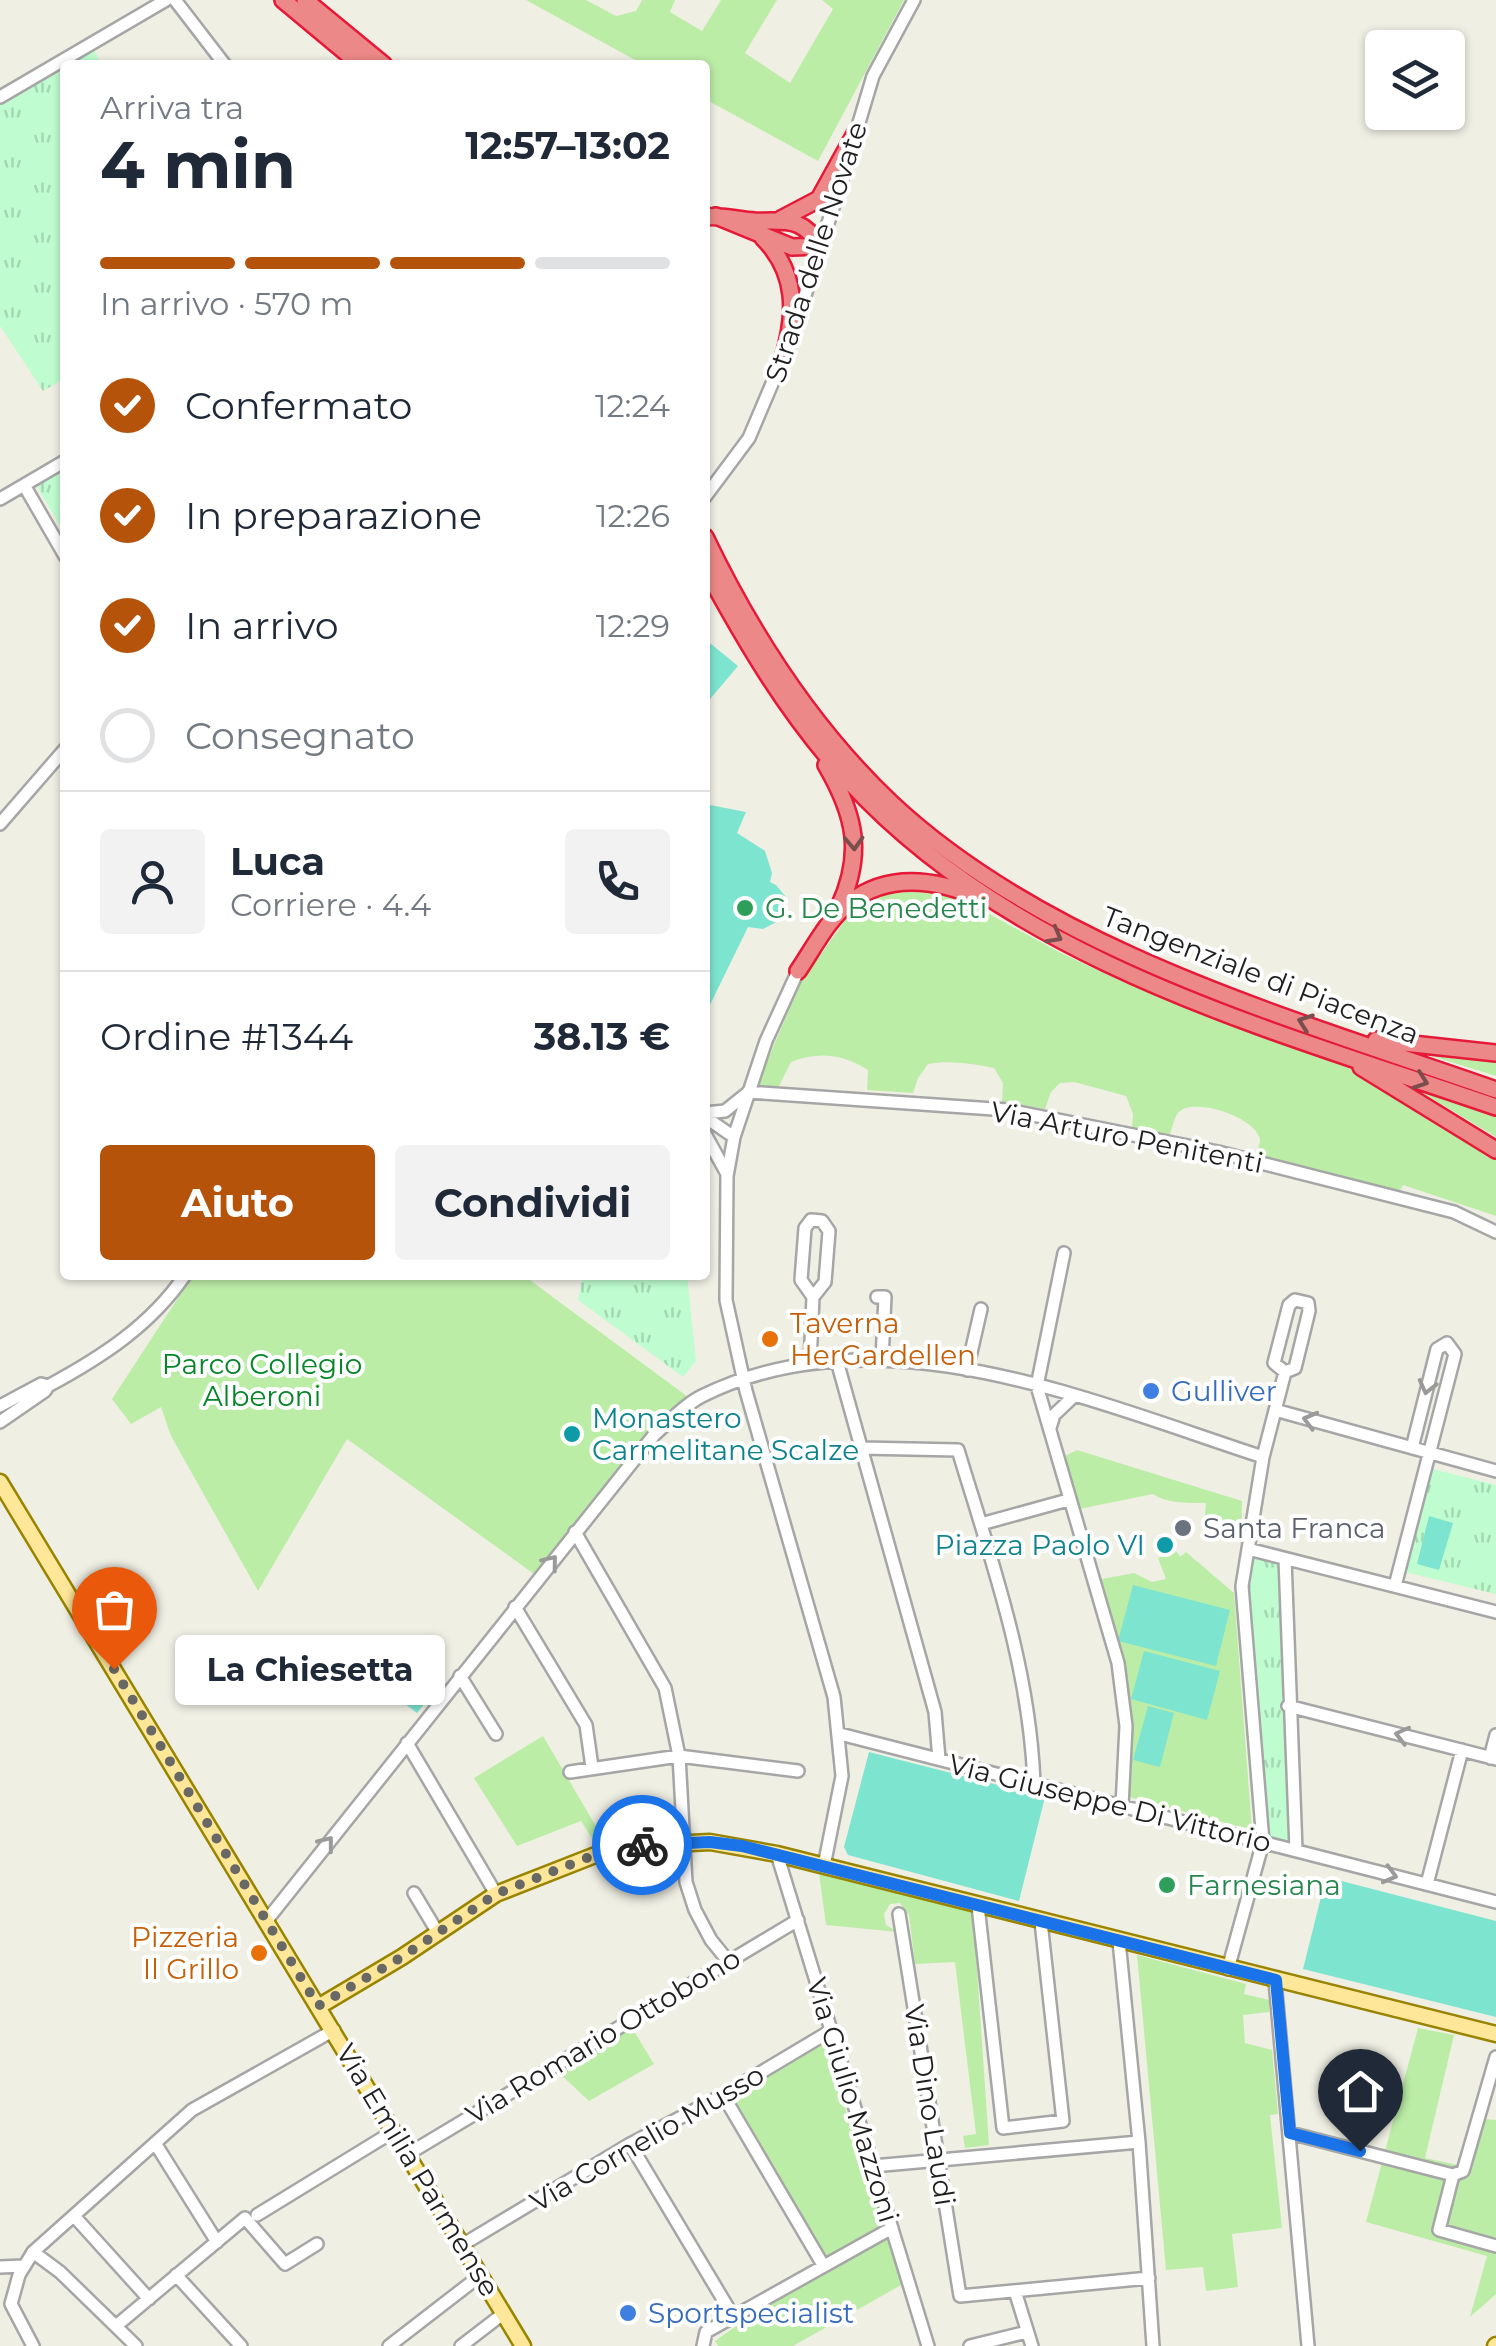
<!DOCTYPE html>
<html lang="it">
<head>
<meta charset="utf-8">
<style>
	:root { --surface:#fff; --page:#f2f2f3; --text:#1f2937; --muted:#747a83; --line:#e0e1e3; --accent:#b45309 }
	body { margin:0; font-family:Montserrat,sans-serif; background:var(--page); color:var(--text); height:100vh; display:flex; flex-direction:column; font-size:38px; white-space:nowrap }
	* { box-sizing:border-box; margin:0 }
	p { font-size:32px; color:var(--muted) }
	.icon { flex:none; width:55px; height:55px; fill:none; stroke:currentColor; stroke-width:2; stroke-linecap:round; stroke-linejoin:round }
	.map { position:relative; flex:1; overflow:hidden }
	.sheet { position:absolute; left:60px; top:60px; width:650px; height:1220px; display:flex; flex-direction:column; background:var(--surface); border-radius:10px; box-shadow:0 2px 8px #0004 }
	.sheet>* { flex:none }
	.fabs { position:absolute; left:1365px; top:30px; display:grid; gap:20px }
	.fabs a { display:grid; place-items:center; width:100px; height:100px; border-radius:10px; background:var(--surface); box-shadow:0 2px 8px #0004; font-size:50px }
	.pin { position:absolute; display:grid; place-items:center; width:85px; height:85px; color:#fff; margin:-102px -42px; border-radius:50% 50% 50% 0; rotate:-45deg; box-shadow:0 0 10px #0007 }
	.pin .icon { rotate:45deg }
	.courier { position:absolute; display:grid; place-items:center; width:100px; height:100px; margin:-50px; border:8px solid #1a73e8; border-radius:50%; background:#fff; color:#222; box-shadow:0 2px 12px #0007 }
	.bubble { position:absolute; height:70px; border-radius:10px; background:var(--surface); box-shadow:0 2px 8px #0004; font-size:32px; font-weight:700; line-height:70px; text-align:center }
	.summary em { font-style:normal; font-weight:700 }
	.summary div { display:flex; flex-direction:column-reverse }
	.summary { display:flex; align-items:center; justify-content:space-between; height:170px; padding:0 40px }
	h1 { font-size:65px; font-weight:700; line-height:75px }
	.bar { display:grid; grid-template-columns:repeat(4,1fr); gap:15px 10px; align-content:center; height:120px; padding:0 40px }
	.bar i { height:12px; border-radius:8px; background:var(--line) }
	.bar .on { background:var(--accent) }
	.bar p { grid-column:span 4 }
	.line { display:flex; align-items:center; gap:25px; padding:0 40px; border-top:2px solid var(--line) }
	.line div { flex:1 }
	.round { display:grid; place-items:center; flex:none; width:105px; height:105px; border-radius:10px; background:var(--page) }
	ol { padding:0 40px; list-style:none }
	li { display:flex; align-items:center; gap:30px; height:110px }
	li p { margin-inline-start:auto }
	li .icon { padding:10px; border-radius:50%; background:var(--accent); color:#fff; stroke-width:4 }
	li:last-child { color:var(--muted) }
	li i { width:55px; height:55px; border:5px solid var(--line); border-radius:50% }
	.action { display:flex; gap:20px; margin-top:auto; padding:20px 40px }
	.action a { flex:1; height:115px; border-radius:10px; background:var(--accent); color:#fff; font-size:40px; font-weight:700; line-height:115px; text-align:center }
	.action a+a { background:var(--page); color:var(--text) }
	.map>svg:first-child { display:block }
	.grass { fill:#bceda7 }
	.park { fill:url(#park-tufts) }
	.pitch { fill:#7de4d0 }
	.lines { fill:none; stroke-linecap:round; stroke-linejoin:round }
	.minor-casing { stroke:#a6a6a6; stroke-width:16 }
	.major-casing { stroke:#998400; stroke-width:19 }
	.highway-casing { stroke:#e61a38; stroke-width:20 }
	.minor { stroke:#fff; stroke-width:11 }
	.major { stroke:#ffe79a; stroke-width:14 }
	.highway { stroke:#ec8887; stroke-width:15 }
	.oneway { stroke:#7b4e4e }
	.oneway2 { stroke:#9a9a9a }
	.done { stroke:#686864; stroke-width:10; stroke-dasharray:0 18 }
	.route { stroke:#1a73e8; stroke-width:12 }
	.leisure-dot { fill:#2e9e5b; stroke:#fff; stroke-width:4 }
	.food-dot { fill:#e8710a; stroke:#fff; stroke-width:4 }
	.shop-dot { fill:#3f7fe0; stroke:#fff; stroke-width:4 }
	.culture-dot { fill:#0f9aa8; stroke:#fff; stroke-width:4 }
	.worship-dot { fill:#6b7280; stroke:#fff; stroke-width:4 }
	.labels { text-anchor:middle; stroke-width:8; stroke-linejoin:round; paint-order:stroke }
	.street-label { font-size:28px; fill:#1f1f1f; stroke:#fff }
	.leisure-label { font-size:28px; fill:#27864d; stroke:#fff; text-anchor:start }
	.food-label { font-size:28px; fill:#c56008; stroke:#fff; text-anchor:start }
	.park-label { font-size:28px; fill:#058528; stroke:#fff }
	.shop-label { font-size:28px; fill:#366cbe; stroke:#fff; text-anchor:start }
	.culture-label { font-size:28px; fill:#0d838f; stroke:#fff; text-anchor:start }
	.worship-label { font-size:28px; fill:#5b616d; stroke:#fff; text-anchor:start }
</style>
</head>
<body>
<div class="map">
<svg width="1496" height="2346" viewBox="0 0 1496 2346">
	<defs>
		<pattern id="park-tufts" width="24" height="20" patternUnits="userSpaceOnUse" patternTransform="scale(2.5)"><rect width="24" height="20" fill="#bffdd0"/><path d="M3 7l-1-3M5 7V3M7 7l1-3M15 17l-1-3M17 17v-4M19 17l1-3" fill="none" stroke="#a4d8b2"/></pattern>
	</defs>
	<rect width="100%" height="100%" fill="#f0efe4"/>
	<path class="grass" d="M526 0H586L616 16 636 11 642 0H675L670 12 702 31 721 0H777L745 53 790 83 833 9 822 0H904L818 161 705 99V65H644Z
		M906 889 938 891 971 904 1059 952 1125 983 1334 1061 1396 1089 1443 1129 1496 1153V1216L1403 1185 1399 1192 1256 1156C1257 1153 1260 1143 1260 1140 1257 1117 1192 1096 1178 1113 1174 1118 1172 1130 1169 1136L1132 1129 1133 1114 1126 1096 1074 1082 1060 1083 1051 1092 1045 1109 1002 1102 1003 1083 994 1068C971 1064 951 1060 928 1064L918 1078 913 1093 867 1090 868 1070C844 1054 817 1051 791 1062L778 1088 761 1086 758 1082 801 982 846 919 879 896Z
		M1409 1049 1496 1058V1076Z
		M1396 1077 1496 1112V1137Z
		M193 1275H523L688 1397 534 1574 347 1439 258 1591 171 1436 161 1407 131 1424 112 1399Z
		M1077 1450 1242 1501 1241 1539 1204 1526 1206 1503C1189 1503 1168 1504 1153 1494L1079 1509 1065 1456Z
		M1177 1552 1180 1557 1186 1552 1234 1593 1252 1830 1129 1797 1130 1727 1122 1665 1102 1579 1134 1573 1152 1582 1166 1579 1158 1558Z
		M543 1736 604 1840 595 1843 581 1821 517 1846 474 1778Z
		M819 1873 973 1911 989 2145 965 2148 963 2136 976 2134 955 1962 915 1964 909 1915 900 1903 890 1904 884 1914 886 1925 898 1932 826 1925Z
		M1137 1955 1246 1984 1244 1994 1269 2000V2012L1243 2015 1245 2043 1272 2050 1278 2114 1270 2115 1282 2228 1232 2234 1238 2287 1206 2291 1203 2267 1166 2270Z
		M632 2028 654 2064 589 2101 558 2072Z
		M1418 2028 1454 2035 1425 2158 1472 2168 1485 2119 1496 2120V2294L1470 2317 1487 2256 1366 2222Z
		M824 2044 903 2284 793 2346H718L715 2341 823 2265 723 2095Z"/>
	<path class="park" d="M91 44 102 65H65V378L43 391 0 326V97Z
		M65 470V523L60 526 37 486Z
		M583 1275H687L696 1361 683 1377 578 1300Z
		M1433 1469 1496 1485V1594L1405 1572Z
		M1254 1556 1282 1561 1291 1844 1267 1839 1247 1586Z"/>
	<path class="pitch" d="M705 639 738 666 705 705Z
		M705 804 746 812 737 833 765 851 772 873 770 882 776 885 786 897 782 919 763 929 748 927 705 1015Z
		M1429 1516 1453 1523 1439 1570 1417 1564Z
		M1133 1585 1230 1610 1216 1666 1118 1641Z
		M387 1641 440 1685 417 1713 363 1672Z
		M1144 1651 1220 1671 1207 1720 1131 1699Z
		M1148 1706 1174 1713 1160 1767 1133 1760Z
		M869 1752 1045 1797 1019 1901 848 1855 844 1847Z
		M1326 1877 1496 1921V2017L1303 1969Z"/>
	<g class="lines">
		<g class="minor-casing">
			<path id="minor" d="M175 0 225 65
				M0 97 166 0
				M855 136 873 76 914 0
				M795 327 850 154
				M24 485 65 556
				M705 497 749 438 785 353
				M0 499 65 461
				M0 824 65 749
				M798 971 766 1041 734 1137 727 1176 726 1300 746 1391 834 1697 842 1776 824 1866
				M748 1092 1008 1110 1218 1152 1454 1212 1496 1232
				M705 1113 725 1111 745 1095
				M705 1117 734 1137
				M705 1134 726 1172
				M1064 1253 1037 1386 1118 1663 1126 1726 1122 1806
				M877 1297H885L882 1359
				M837 1361 935 1712 939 1759
				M810 1363 813 1297 825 1282 829 1231 822 1221 811 1220 805 1228 801 1280 813 1297
				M967 1370 981 1309
				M0 1406 41 1384 48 1386
				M1275 1410 1496 1471
				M0 1422 45 1391 48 1386C102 1357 151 1325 185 1275
				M1050 1428 1054 1415 1074 1396
				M861 1448 958 1450C991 1559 1030 1668 1034 1784
				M981 1524 1068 1500
				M575 1532 665 1688 679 1756 686 1882 695 1910 711 1940 728 1961
				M1248 1549 1496 1612
				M1285 1559 1296 1850
				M1395 1586 1455 1354 1447 1343 1437 1349 1412 1448
				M515 1607 586 1725 592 1767
				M460 1676 496 1734
				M1288 1706 1496 1759
				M840 1734 1496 1902
				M407 1743 496 1894
				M1490 1758 1496 1735
				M570 1772 679 1756 798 1771
				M777 1854 928 2346
				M1427 1884 1462 1750
				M414 1893 438 1933
				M978 1906 1003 2128 1063 2121 1041 1922
				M899 1914 960 2296 1149 2278
				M267 1920 654 1435C669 1422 684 1405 702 1396 878 1308 1091 1401 1263 1457
				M1119 1941 1139 2142 1153 2346
				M1228 1969 1263 1842 1242 1586 1263 1457 1285 1372 1295 1368 1309 1311 1308 1303 1295 1300 1289 1305 1274 1363 1285 1372
				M1275 1981 1308 2346
				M1496 2057 1463 2171 1453 2175 1439 2230 1496 2246
				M723 2095 823 2265
				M1290 2133 1453 2175
				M155 2143 217 2242
				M630 2144 733 2316
				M408 2154 798 1920
				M873 2166 1139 2142
				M257 2215 394 2131
				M74 2216 149 2299
				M462 2245 630 2144 723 2095 832 2030
				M33 2252 60 2272 136 2346
				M0 2267 24 2266
				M176 2275 241 2346
				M1015 2291 1032 2346
				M116 2326 245 2218 285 2264 317 2244
				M33 2346 11 2304 19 2275 33 2252 192 2110 334 2030
				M389 2346 481 2275
				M461 2346 504 2313
				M703 2346 706 2332 892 2228
				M970 2346 1027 2332"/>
		</g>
		<g class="major-casing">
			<path id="major" d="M0 1482 523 2346
				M318 2007 402 1957 496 1894 603 1852 633 1846 710 1842 777 1854 1496 2034
				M1495 2346 1496 2345"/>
		</g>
		<g class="highway-casing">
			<path id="highway" d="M283 0 361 65
				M305 0 384 65
				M705 217C722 215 738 220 755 221 788 222 800 216 821 246L792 247 716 216
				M781 219 819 199 856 132
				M763 238C798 273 796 315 783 359
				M705 537C752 635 812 728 891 803 1050 952 1294 1019 1496 1090
				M705 567C746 643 789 716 848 780 1015 963 1270 1029 1496 1107
				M826 765C855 815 864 853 839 907
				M798 971C813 949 828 919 849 903 890 871 939 880 982 899
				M1376 1040 1496 1053
				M1361 1067 1496 1150"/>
		</g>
		<use href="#minor" class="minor"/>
		<use href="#major" class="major"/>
		<use href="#highway" class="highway"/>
	</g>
	<defs><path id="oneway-chevron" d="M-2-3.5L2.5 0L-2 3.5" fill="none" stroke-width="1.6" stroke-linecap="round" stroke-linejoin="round" transform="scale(2.5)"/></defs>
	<g class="oneway">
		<use href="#oneway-chevron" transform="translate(854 843) rotate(87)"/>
		<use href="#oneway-chevron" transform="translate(1055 936) rotate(29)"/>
		<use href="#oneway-chevron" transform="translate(1305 1022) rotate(-160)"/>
		<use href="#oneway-chevron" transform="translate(1421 1081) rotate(19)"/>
	</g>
	<g class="oneway2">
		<use href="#oneway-chevron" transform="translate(1427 1387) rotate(104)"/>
		<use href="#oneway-chevron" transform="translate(1310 1420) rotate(-165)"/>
		<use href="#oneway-chevron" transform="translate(551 1562) rotate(-51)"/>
		<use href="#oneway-chevron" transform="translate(1402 1735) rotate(-166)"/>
		<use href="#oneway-chevron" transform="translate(327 1843) rotate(-52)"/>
		<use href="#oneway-chevron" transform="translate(1390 1875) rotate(15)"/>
	</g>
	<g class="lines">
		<path class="done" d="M114 1669 318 2006 402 1957 496 1894 602 1852 642 1845"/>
		<path class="route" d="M642 1845 710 1842 742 1846 1276 1980 1290 2133 1360 2151"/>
	</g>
	<g class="leisure-dot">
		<circle cx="745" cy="908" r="10"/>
		<circle cx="1167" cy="1885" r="10"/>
	</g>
	<g class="food-dot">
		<circle cx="770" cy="1339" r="10"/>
		<circle cx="259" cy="1953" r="10"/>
	</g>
	<g class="shop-dot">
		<circle cx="1151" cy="1391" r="10"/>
		<circle cx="628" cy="2313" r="10"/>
	</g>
	<g class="culture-dot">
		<circle cx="572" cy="1434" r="10"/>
		<circle cx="1165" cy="1545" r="10"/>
	</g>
	<circle class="worship-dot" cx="1183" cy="1528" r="10"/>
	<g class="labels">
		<g class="street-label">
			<text transform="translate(816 252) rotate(-72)" y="10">Strada delle Novate</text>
			<text transform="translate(1261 975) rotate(21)" y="10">Tangenziale di Piacenza</text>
			<text transform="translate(1127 1137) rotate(11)" y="10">Via Arturo Penitenti</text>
			<text transform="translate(1110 1803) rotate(14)" y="10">Via Giuseppe Di Vittorio</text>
			<text transform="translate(603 2036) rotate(-31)" y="10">Via Romario Ottobono</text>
			<text transform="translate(853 2100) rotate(73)" y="10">Via Giulio Mazzoni</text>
			<text transform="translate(930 2105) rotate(81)" y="10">Via Dino Laudi</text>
			<text transform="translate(647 2138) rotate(-30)" y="10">Via Cornelio Musso</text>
			<text transform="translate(418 2170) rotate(59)" y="10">Via Emilia Parmense</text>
		</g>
		<g class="leisure-label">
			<text x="765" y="918">G. De Benedetti</text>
			<text x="1187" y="1895">Farnesiana</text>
		</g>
		<g class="food-label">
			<text x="790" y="1333">Taverna<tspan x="790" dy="32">HerGardellen</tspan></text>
			<text x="239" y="1947" text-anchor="end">Pizzeria<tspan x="239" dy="32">Il Grillo</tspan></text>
		</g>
		<g class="park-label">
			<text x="262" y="1374">Parco Collegio<tspan x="262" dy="32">Alberoni</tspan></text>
		</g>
		<g class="shop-label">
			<text x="1171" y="1401">Gulliver</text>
			<text x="648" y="2323">Sportspecialist</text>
		</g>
		<g class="culture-label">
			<text x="592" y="1428">Monastero<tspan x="592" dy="32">Carmelitane Scalze</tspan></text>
			<text x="1145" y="1555" text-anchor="end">Piazza Paolo VI</text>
		</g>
		<g class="worship-label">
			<text x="1203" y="1538">Santa Franca</text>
		</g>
	</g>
</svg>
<div class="fabs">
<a><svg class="icon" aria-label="layers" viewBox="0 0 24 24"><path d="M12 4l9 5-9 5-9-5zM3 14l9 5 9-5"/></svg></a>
</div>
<div class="pin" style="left:114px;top:1669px;background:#ea580c"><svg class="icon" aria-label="bag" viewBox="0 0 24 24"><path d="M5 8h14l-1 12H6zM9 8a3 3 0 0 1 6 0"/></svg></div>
<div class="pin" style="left:1360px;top:2151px;background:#1f2937"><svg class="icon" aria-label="home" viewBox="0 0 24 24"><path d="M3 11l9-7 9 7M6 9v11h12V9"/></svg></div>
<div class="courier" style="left:642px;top:1845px"><svg class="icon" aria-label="bike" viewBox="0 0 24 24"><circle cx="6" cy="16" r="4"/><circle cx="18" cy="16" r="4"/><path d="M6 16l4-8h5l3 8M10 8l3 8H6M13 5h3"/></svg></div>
<div class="bubble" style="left:175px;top:1635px;width:270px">La Chiesetta</div>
<section class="sheet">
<div class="summary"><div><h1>4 min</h1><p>Arriva tra</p></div><em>12:57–13:02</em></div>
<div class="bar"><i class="on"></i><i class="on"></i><i class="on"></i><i></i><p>In arrivo · 570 m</p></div>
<ol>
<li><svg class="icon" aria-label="check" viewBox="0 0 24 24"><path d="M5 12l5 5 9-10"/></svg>Confermato<p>12:24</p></li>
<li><svg class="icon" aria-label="check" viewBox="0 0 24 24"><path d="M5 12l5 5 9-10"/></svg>In preparazione<p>12:26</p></li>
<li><svg class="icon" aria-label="check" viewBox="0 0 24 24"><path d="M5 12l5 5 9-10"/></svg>In arrivo<p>12:29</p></li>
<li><i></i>Consegnato</li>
</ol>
<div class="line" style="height:180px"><a class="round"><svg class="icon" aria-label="person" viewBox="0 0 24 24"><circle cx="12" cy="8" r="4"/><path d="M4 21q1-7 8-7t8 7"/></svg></a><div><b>Luca</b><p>Corriere · 4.4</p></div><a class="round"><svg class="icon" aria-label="phone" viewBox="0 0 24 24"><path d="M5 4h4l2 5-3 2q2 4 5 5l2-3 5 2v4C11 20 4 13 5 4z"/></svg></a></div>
<div class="line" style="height:130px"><div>Ordine #1344</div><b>38.13 €</b></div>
<div class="action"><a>Aiuto</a><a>Condividi</a></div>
</section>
</div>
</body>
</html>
